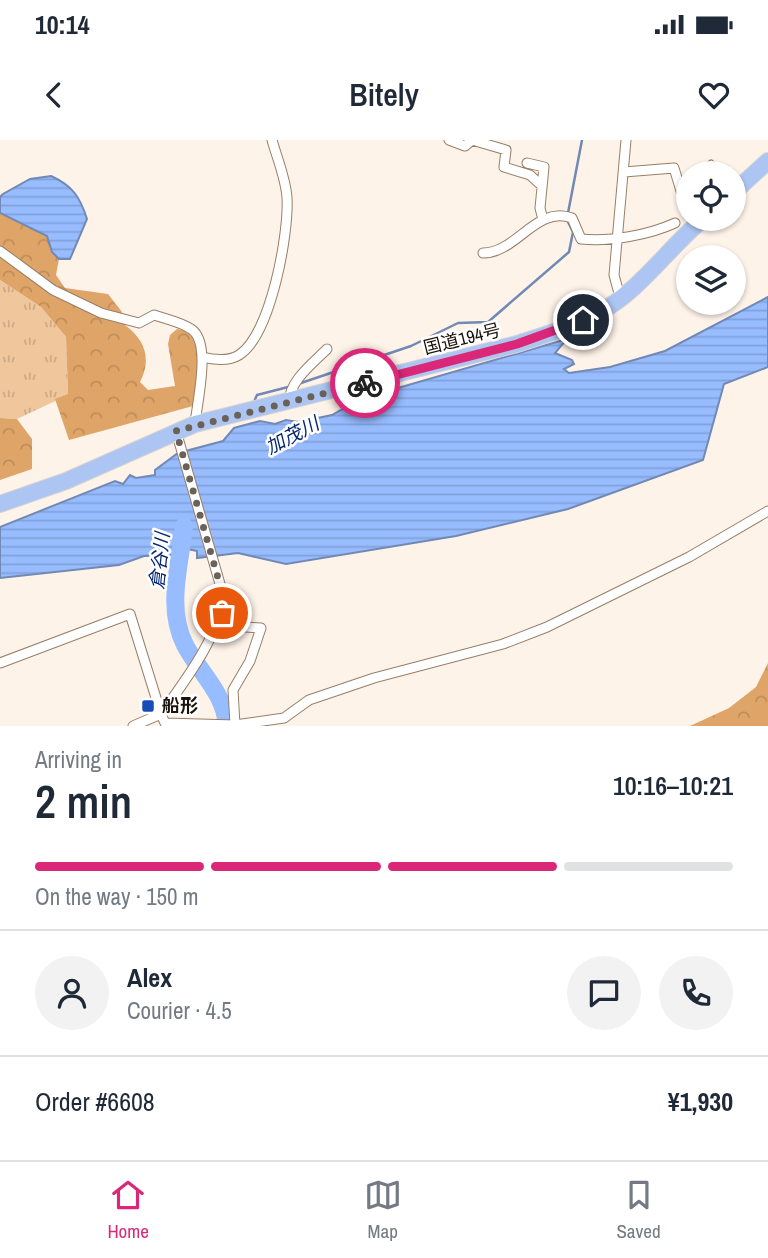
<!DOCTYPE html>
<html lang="en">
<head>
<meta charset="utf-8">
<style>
	:root { --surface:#fff; --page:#f2f2f3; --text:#1f2937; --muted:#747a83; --line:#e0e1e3; --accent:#db2777 }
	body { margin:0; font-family:"Archivo Narrow","Noto Sans JP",sans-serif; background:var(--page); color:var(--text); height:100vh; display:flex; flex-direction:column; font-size:26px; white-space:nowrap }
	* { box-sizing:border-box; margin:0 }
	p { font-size:23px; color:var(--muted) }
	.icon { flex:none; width:38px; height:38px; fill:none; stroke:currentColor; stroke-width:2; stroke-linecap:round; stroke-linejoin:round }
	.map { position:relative; height:586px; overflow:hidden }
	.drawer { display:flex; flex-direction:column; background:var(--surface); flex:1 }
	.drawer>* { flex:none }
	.tools { position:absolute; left:676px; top:21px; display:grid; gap:14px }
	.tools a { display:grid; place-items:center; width:70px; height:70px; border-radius:50%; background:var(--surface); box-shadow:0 2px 5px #0004; font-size:35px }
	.pin { position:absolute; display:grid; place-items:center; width:60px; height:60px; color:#fff; margin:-30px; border:4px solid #fff; border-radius:50%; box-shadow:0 2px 7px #0007 }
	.courier { position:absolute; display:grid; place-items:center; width:70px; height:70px; margin:-35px; border:5px solid #db2777; border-radius:50%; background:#fff; color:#222; box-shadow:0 2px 9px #0007 }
	.head em { font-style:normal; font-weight:600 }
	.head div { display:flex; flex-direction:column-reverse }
	.head { display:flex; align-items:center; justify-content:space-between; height:119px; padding:0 35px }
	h1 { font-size:46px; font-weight:600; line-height:52px }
	.bar { display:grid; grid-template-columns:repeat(4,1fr); gap:10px 7px; align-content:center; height:84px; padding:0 35px }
	.bar i { height:9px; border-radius:5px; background:var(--line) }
	.bar .on { background:var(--accent) }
	.bar p { grid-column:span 4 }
	.line { display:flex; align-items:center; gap:18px; padding:0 35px; border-top:2px solid var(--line) }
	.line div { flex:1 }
	.round { display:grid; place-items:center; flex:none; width:74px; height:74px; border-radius:37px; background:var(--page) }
	.status { display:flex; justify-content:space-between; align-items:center; height:49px; padding:0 35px; background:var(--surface); direction:ltr }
	.status svg { height:19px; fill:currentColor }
	header { display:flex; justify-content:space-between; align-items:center; height:91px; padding:0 35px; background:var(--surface); font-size:32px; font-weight:600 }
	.dock { display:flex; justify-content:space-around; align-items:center; height:98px; border-top:2px solid var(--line); background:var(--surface); font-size:19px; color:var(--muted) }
	.dock a { display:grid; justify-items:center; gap:4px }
	.dock .on { color:var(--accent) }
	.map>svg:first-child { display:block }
	.grass { fill:url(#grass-tufts) }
	.forest { fill:url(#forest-crowns) }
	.water { fill:url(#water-rules); stroke:#7289b5; stroke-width:2 }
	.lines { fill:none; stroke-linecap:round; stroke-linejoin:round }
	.stream { stroke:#7289b5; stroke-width:2.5 }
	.river { stroke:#97bcff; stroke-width:18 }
	.lane-casing { stroke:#977f67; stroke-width:7 }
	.street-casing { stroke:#977f67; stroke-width:11 }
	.highway-casing { stroke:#d6d4d3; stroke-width:18 }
	.lane { stroke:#fff; stroke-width:4.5 }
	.street { stroke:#fff; stroke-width:9 }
	.highway { stroke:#adc5f2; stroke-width:16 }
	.done { stroke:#6a6157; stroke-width:7; stroke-dasharray:0 12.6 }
	.route { stroke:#db2777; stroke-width:9 }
	.poi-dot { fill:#174bb7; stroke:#fff; stroke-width:2.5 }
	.labels { text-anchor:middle; stroke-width:5; stroke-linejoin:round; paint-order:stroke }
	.street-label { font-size:18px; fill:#1b1209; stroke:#fff }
	.poi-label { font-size:18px; font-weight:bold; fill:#1b1209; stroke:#fff; text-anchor:start }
	.water-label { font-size:19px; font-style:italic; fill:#042771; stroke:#fff }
</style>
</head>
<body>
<div class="status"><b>10:14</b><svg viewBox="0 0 49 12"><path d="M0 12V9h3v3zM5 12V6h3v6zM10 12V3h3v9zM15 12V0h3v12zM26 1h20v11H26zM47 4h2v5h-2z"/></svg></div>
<header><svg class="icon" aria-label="back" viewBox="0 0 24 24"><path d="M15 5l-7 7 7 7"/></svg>Bitely<svg class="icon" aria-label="heart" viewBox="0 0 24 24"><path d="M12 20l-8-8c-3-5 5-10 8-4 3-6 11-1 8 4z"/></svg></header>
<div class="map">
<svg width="768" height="586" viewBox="0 0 768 586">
	<defs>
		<pattern id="grass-tufts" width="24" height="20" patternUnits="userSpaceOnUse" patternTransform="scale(1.75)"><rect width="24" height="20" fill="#f0c69c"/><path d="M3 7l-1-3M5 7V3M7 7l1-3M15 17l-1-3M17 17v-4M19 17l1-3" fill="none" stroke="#cda985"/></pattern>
		<pattern id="forest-crowns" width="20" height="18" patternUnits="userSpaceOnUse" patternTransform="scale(1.75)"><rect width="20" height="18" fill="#dfa568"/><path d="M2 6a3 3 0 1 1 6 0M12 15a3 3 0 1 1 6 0" fill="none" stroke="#bf8d59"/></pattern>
		<pattern id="water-rules" width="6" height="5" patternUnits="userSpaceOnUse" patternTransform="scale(1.75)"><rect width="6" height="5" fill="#97bcff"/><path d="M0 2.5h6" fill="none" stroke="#82a1d9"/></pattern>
	</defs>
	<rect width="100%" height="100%" fill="#fef3e9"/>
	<path class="grass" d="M0 140 41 167 66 197 68 255 17 279 0 278Z"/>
	<path class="forest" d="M0 73 47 96 52 112 59 119 56 135 65 148 108 154 122 172 125 185C145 200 152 219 140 242L148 250 175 246 168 204 170 195 177 189C209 194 195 243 193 266L69 300 55 259 68 254 66 197 41 167 0 140Z
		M0 278 17 279 32 299V329L0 340Z
		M768 523V586H690L729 568 756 547Z"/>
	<path class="water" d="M51 36C73 46 80 57 87 79L70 119H59L52 112 47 96 0 73V57L3 54 30 39Z
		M768 157V227L724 244 703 320 568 369 456 396 286 424 238 413 197 418V411L178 407 174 415 144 416 119 425 0 438V387L115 341 123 344 130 335 136 338 155 335V330L178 313 223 301 234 288 260 281 275 284 286 280 298 282 332 275 360 259 567 199 555 213 572 220 574 224 564 229 569 233 610 227 665 211Z"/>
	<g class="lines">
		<path class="stream" d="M568 73 582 0
			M298 244 411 206 458 183 488 182 569 112 573 92 567 80
			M253 264 257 255 292 246"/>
		<path class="river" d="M184 386C180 426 166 467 185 505 199 532 225 553 227 586"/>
		<g class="lane-casing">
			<path id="lane" d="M711 23 719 33"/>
		</g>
		<g class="street-casing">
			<path id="street" d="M449 0 465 6 472 0
				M472 0 506 10 504 27 530 35 542 46
				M527 23 544 27 540 68 543 80
				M624 32 674 28 688 74
				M0 111 53 150 101 173 139 183 154 175C166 179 181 182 191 189 212 202 197 262 195 284
				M483 113C517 113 536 65 572 78L581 99C610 102 649 95 675 83
				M620 157 614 135 626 0
				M202 217C214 220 228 222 239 215 271 195 289 93 287 58 286 39 277 18 272 0
				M289 263C289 241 312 224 327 209
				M176 291 222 451C226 488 182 545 161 574L165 583 235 585 284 578 309 560 374 538 503 504 547 487 689 417 768 371
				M217 485 261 488 250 521 233 550 235 585
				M0 523 130 474 161 574 133 586"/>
		</g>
		<g class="highway-casing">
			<path id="highway" d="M733 53 768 21
				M0 364 66 341 195 284 517 204C544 195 573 187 598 173 639 152 668 108 703 79"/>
		</g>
		<use href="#lane" class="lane"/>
		<use href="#street" class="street"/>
		<use href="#highway" class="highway"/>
	</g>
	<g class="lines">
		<path class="done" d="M222 473V452L176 291 365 243"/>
		<path class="route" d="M365 243 517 204 583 180"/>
	</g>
	<rect class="poi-dot" x="141" y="559" width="14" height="14" rx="3.5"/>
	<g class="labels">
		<g class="street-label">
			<text transform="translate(462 199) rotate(-14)" y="6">国道194号</text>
		</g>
		<g class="poi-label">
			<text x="162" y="572">船形</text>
		</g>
		<g class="water-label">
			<text transform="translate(292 295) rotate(-28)" y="7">加茂川</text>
			<text transform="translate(159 421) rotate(-84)" y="7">倉谷川</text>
		</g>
	</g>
</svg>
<div class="tools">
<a><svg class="icon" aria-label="locate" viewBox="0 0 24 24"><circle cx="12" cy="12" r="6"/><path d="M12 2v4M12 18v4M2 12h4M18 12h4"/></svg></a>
<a><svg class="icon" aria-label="layers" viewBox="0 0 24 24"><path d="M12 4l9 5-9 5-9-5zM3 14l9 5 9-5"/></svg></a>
</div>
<div class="pin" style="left:222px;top:473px;background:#ea580c"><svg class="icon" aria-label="bag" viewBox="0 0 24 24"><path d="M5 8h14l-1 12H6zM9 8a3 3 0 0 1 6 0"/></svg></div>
<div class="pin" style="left:583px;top:180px;background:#1f2937"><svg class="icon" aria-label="home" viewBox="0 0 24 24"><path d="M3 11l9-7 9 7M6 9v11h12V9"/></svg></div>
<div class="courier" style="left:365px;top:243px"><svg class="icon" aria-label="bike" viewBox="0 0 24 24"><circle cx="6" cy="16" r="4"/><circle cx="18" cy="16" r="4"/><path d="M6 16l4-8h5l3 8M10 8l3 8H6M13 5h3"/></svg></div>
</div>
<section class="drawer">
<div class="head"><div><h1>2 min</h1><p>Arriving in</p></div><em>10:16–10:21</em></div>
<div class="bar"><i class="on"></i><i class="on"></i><i class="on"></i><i></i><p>On the way · 150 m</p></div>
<div class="line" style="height:126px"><a class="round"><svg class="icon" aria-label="person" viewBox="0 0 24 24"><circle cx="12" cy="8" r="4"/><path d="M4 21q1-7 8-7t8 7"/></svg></a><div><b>Alex</b><p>Courier · 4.5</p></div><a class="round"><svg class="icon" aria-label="chat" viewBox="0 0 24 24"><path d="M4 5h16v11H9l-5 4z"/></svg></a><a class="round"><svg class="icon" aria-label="phone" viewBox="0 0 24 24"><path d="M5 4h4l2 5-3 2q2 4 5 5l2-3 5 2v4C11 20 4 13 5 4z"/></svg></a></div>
<div class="line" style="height:91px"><div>Order #6608</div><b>¥1,930</b></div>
</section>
<nav class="dock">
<a class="on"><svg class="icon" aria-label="home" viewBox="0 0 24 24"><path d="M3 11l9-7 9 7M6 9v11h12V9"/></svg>Home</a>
<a><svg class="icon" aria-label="map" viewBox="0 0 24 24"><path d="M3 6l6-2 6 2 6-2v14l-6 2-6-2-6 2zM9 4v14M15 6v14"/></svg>Map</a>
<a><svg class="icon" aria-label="saved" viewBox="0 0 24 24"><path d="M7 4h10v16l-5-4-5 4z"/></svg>Saved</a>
</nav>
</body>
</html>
